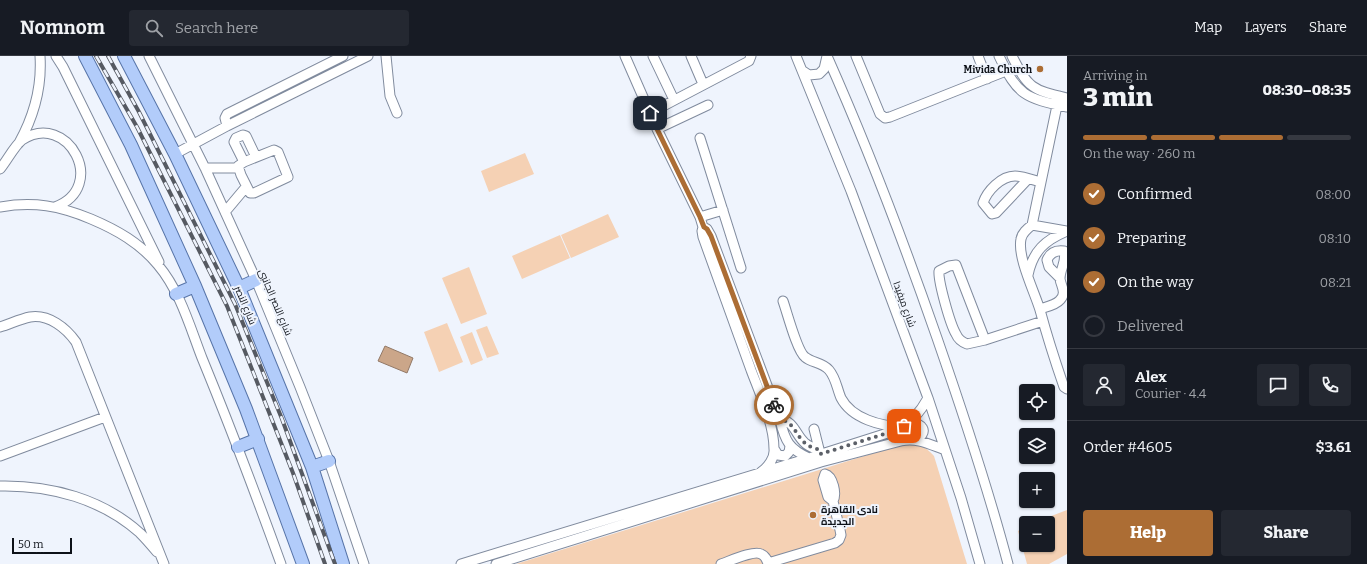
<!DOCTYPE html>
<html lang="en">
<head>
<meta charset="utf-8">
<style>
	:root { --surface:#171b24; --page:#242831; --text:#f1f3f6; --muted:#9ea1a6; --line:#363941; --accent:#ac6d34 }
	body { margin:0; font-family:Bitter,Cairo,serif; background:var(--page); color:var(--text); height:100vh; display:flex; flex-direction:column; font-size:15px; white-space:nowrap }
	* { box-sizing:border-box; margin:0 }
	p { font-size:13px; color:var(--muted) }
	.icon { flex:none; width:22px; height:22px; fill:none; stroke:currentColor; stroke-width:2; stroke-linecap:round; stroke-linejoin:round }
	.map { position:relative; flex:1; overflow:hidden }
	.sheet { display:flex; flex-direction:column; background:var(--surface); width:300px }
	.sheet>* { flex:none }
	.tools { position:absolute; left:1019px; top:328px; display:grid; gap:8px }
	.tools a { display:grid; place-items:center; width:36px; height:36px; border-radius:4px; background:var(--surface); box-shadow:0 1px 3px #0004; font-size:20px }
	.scale { position:absolute; left:12px; bottom:10px; width:60px; box-sizing:border-box; padding-left:4px; border:2px solid #0d1118; border-top:0; font-size:11px; line-height:14px; white-space:nowrap; color:#0d1118; -webkit-text-stroke:3px #eff4fd; paint-order:stroke }
	.pin { position:absolute; display:grid; place-items:center; width:34px; height:34px; color:#fff; margin:-17px; border-radius:8px; box-shadow:0 2px 6px #0006 }
	.courier { position:absolute; display:grid; place-items:center; width:40px; height:40px; margin:-20px; border:3px solid #ac6d34; border-radius:50%; background:#fff; color:#222; box-shadow:0 1px 5px #0007 }
	.summary em { font-style:normal; font-weight:800 }
	.summary div { display:flex; flex-direction:column-reverse }
	.summary { display:flex; align-items:center; justify-content:space-between; height:68px; padding:0 16px }
	h1 { font-size:26px; font-weight:800; line-height:30px }
	.bar { display:grid; grid-template-columns:repeat(4,1fr); gap:6px 4px; align-content:center; height:48px; padding:0 16px }
	.bar i { height:5px; border-radius:3px; background:var(--line) }
	.bar .active { background:var(--accent) }
	.bar p { grid-column:span 4 }
	.line { display:flex; align-items:center; gap:10px; padding:0 16px; border-top:1px solid var(--line) }
	.line div { flex:1 }
	.round { display:grid; place-items:center; flex:none; width:42px; height:42px; border-radius:4px; background:var(--page) }
	ol { padding:0 16px; list-style:none }
	li { display:flex; align-items:center; gap:12px; height:44px }
	li p { margin-inline-start:auto }
	li .icon { padding:4px; border-radius:50%; background:var(--accent); color:#fff; stroke-width:4 }
	li:last-child { color:var(--muted) }
	li i { width:22px; height:22px; border:2px solid var(--line); border-radius:50% }
	.cta { display:flex; gap:8px; margin-top:auto; padding:8px 16px }
	.cta a { flex:1; height:46px; border-radius:4px; background:var(--accent); color:#fff; font-size:16px; font-weight:800; line-height:46px; text-align:center }
	.cta a+a { background:var(--page); color:var(--text) }
	header { display:flex; align-items:center; gap:24px; box-sizing:border-box; height:56px; padding:0 20px; background:var(--surface); border-bottom:1px solid var(--line) }
	header strong { font-size:19px }
	nav { display:flex; gap:22px; margin-inline-start:auto; font-size:14px }
	.search { width:280px; height:36px; background:var(--page); display:flex; align-items:center; gap:10px; box-sizing:border-box; padding:0 14px; border-radius:4px; color:var(--muted); font-size:15px }
	main { display:flex; flex:1; min-height:0 }
	.map>svg:first-child { display:block }
	.green { fill:#f5d1b4 }
	.water { fill:#cba689; stroke:#927967 }
	.lines { fill:none; stroke-linecap:round; stroke-linejoin:round }
	.minor-casing { stroke:#808b9e; stroke-width:11 }
	.major-casing { stroke:#5774a8; stroke-width:14 }
	.minor { stroke:#fff; stroke-width:9 }
	.major { stroke:#b2ccfa; stroke-width:12 }
	.rail-casing { stroke:#565a62; stroke-width:4 }
	.rail { stroke:#eff4fd; stroke-width:2.5; stroke-dasharray:8; stroke-linecap:butt }
	.done { stroke:#5c6068; stroke-width:4; stroke-dasharray:0 7.2 }
	.route { stroke:#ac6d34; stroke-width:5 }
	.poi-dot { fill:#ac6d34; stroke:#eff4fd; stroke-width:1.5 }
	.labels { text-anchor:middle; stroke-width:4; stroke-linejoin:round; paint-order:stroke }
	.poi-label { font-size:10px; font-weight:bold; fill:#0d1118; stroke:#eff4fd; text-anchor:end }
	.street-label { font-size:10px; fill:#0d1118; stroke:#eff4fd }
</style>
</head>
<body>
<header>
<strong>Nomnom</strong>
<div class="search"><svg class="icon" aria-label="search" viewBox="0 0 24 24"><circle cx="10" cy="10" r="6"/><path d="M15 15l6 6"/></svg>Search here</div>
<nav><a>Map</a><a>Layers</a><a>Share</a></nav>
</header>
<main>
<div class="map">
<svg width="1067" height="508" viewBox="0 0 1067 508">
	<rect width="100%" height="100%" fill="#eff4fd"/>
	<path class="green" d="M525 97 534 118 489 136 481 115Z
		M608 158 619 181 571 202 561 179Z
		M560 179 570 202 522 223 512 200Z
		M469 211 487 258 461 268 442 222Z
		M447 267 463 306 439 316 424 276Z
		M487 270 499 298 487 302 476 274Z
		M472 276 483 304 471 309 460 281Z
		M906 387C920 389 924 389 934 400L967 508H516Z
		M1067 454V498L1049 508H1027L1018 475 1026 470V489H1048V467H1033Z"/>
	<path class="water" d="M385 290 413 302 407 317 378 305Z"/>
	<g class="lines">
		<g class="minor-casing">
			<path id="minor" d="M56 0 63 11 159 206
				M149 0 205 112 256 224 300 331 329 405 364 508
				M386 0 390 40 397 57
				M625 0 657 73 700 161 703 171 707 173 711 180 780 364C785 385 789 393 809 402
				M653 0 674 44
				M691 0 703 28
				M796 0 851 135 928 342 961 442 980 508
				M827 0C868 92 904 187 937 282 963 357 988 432 1008 508
				M856 0 880 58 885 62 890 61 1006 15
				M978 0 987 23
				M999 0C1018 40 1025 42 1067 51
				M1012 0C1028 32 1032 34 1067 42
				M803 15 809 19 819 18 824 13 827 0
				M650 57 749 5 751 0
				M227 70 225 62 227 58 343 0
				M657 73 708 49
				M700 82 741 212
				M19 87C34 60 42 31 40 0
				M274 94 278 96 288 121 254 137H250L241 119 238 110 244 106Z
				M175 98 227 70 368 0
				M244 106 234 86 236 82 243 79 246 80 256 101
				M205 112H238
				M0 113C6 106 15 89 22 84 68 54 109 131 55 151
				M1028 123 996 157 992 158 983 147C987 135 1001 120 1015 120 1023 120 1033 124 1040 126
				M0 151C34 145 60 150 91 163 117 174 140 187 158 209 180 235 190 271 202 302 230 370 256 439 281 508
				M225 156 246 131
				M700 161 723 154
				M1032 169 1059 40
				M703 171 702 175 703 181C719 226 735 270 751 314 760 338 774 368 774 393 775 402 768 411 761 416
				M1067 175 1032 169C1027 173 1022 177 1021 183 1017 201 1035 237 1040 254 1047 280 1055 305 1064 331L1067 333
				M1028 219C1033 195 1045 184 1067 175
				M783 245C787 256 797 295 805 301 812 307 822 306 829 314 836 322 837 333 841 342 852 363 881 370 902 371
				M1040 253C1046 251 1056 249 1060 244 1067 237 1061 230 1060 223 1060 212 1067 206 1064 195 1056 194 1050 197 1047 204L1049 211 1060 222
				M0 271C10 268 20 263 30 261 49 258 66 272 76 286L164 508
				M985 284 956 209 949 210 939 215C938 225 950 268 956 278 958 283 962 286 967 288L985 284 1043 265
				M780 364C794 364 796 380 805 387 809 391 814 392 819 394
				M910 366C922 368 929 374 917 384
				M814 373 820 397
				M775 394 778 399 785 400 789 396 790 390
				M0 400 105 361
				M0 430C51 429 102 443 140 477 146 483 152 490 157 496
				M768 507 835 487 839 484 841 479 840 474 833 445 828 441 823 424 825 418C833 420 837 438 833 445
				M461 508 809 402 897 374C911 367 921 355 928 342
				M496 508 821 406 901 385C917 381 931 389 945 394
				M721 508C730 505 754 494 761 498 766 500 767 504 768 508"/>
		</g>
		<g class="major-casing">
			<path id="major" d="M85 0 131 89 195 230 246 353 303 508
				M124 0 175 98 239 232 312 411 343 508
				M239 232 256 224
				M176 238 195 230
				M238 391 258 383
				M312 411 329 405"/>
		</g>
		<use href="#minor" class="minor"/>
		<use href="#major" class="major"/>
		<g class="rail-casing">
			<path id="rail" d="M96 0 137 71 227 250 293 417 325 508
				M108 0 139 56 235 248 282 363 335 508"/>
		</g>
		<use href="#rail" class="rail"/>
	</g>
	<g class="lines">
		<path class="done" d="M774 349 780 364C793 364 796 380 805 387 809 391 815 392 820 394L821 398 897 374 904 370"/>
		<path class="route" d="M650 57 657 73 700 161 704 171 707 173 711 180 774 349"/>
	</g>
	<g class="poi-dot">
		<circle cx="1040" cy="13" r="4"/>
		<circle cx="813" cy="459" r="4"/>
	</g>
	<g class="labels">
		<g class="poi-label">
			<text x="1032" y="17">Mivida Church</text>
			<text x="821" y="457" text-anchor="start">نادى القاهرة<tspan x="821" dy="12">الجديدة</tspan></text>
		</g>
		<g class="street-label">
			<text transform="translate(276 246) rotate(67)" y="4">شارع النصر الجانبى</text>
			<text transform="translate(905 248) rotate(70)" y="4">شارع ميفيدا</text>
			<text transform="translate(246 249) rotate(67)" y="4">شارع النصر</text>
		</g>
	</g>
</svg>
<div class="tools">
<a><svg class="icon" aria-label="locate" viewBox="0 0 24 24"><circle cx="12" cy="12" r="6"/><path d="M12 2v4M12 18v4M2 12h4M18 12h4"/></svg></a>
<a><svg class="icon" aria-label="layers" viewBox="0 0 24 24"><path d="M12 4l9 5-9 5-9-5zM3 14l9 5 9-5"/></svg></a>
<a>+</a>
<a>−</a>
</div>
<div class="scale">50 m</div>
<div class="pin" style="left:904px;top:370px;background:#ea580c"><svg class="icon" aria-label="bag" viewBox="0 0 24 24"><path d="M5 8h14l-1 12H6zM9 8a3 3 0 0 1 6 0"/></svg></div>
<div class="pin" style="left:650px;top:57px;background:#1f2937"><svg class="icon" aria-label="home" viewBox="0 0 24 24"><path d="M3 11l9-7 9 7M6 9v11h12V9"/></svg></div>
<div class="courier" style="left:774px;top:349px"><svg class="icon" aria-label="bike" viewBox="0 0 24 24"><circle cx="6" cy="16" r="4"/><circle cx="18" cy="16" r="4"/><path d="M6 16l4-8h5l3 8M10 8l3 8H6M13 5h3"/></svg></div>
</div>
<section class="sheet">
<div class="summary"><div><h1>3 min</h1><p>Arriving in</p></div><em>08:30–08:35</em></div>
<div class="bar"><i class="active"></i><i class="active"></i><i class="active"></i><i></i><p>On the way · 260 m</p></div>
<ol>
<li><svg class="icon" aria-label="check" viewBox="0 0 24 24"><path d="M5 12l5 5 9-10"/></svg>Confirmed<p>08:00</p></li>
<li><svg class="icon" aria-label="check" viewBox="0 0 24 24"><path d="M5 12l5 5 9-10"/></svg>Preparing<p>08:10</p></li>
<li><svg class="icon" aria-label="check" viewBox="0 0 24 24"><path d="M5 12l5 5 9-10"/></svg>On the way<p>08:21</p></li>
<li><i></i>Delivered</li>
</ol>
<div class="line" style="height:72px"><a class="round"><svg class="icon" aria-label="person" viewBox="0 0 24 24"><circle cx="12" cy="8" r="4"/><path d="M4 21q1-7 8-7t8 7"/></svg></a><div><b>Alex</b><p>Courier · 4.4</p></div><a class="round"><svg class="icon" aria-label="chat" viewBox="0 0 24 24"><path d="M4 5h16v11H9l-5 4z"/></svg></a><a class="round"><svg class="icon" aria-label="phone" viewBox="0 0 24 24"><path d="M5 4h4l2 5-3 2q2 4 5 5l2-3 5 2v4C11 20 4 13 5 4z"/></svg></a></div>
<div class="line" style="height:52px"><div>Order #4605</div><b>$3.61</b></div>
<div class="cta"><a>Help</a><a>Share</a></div>
</section>
</main>
</body>
</html>
